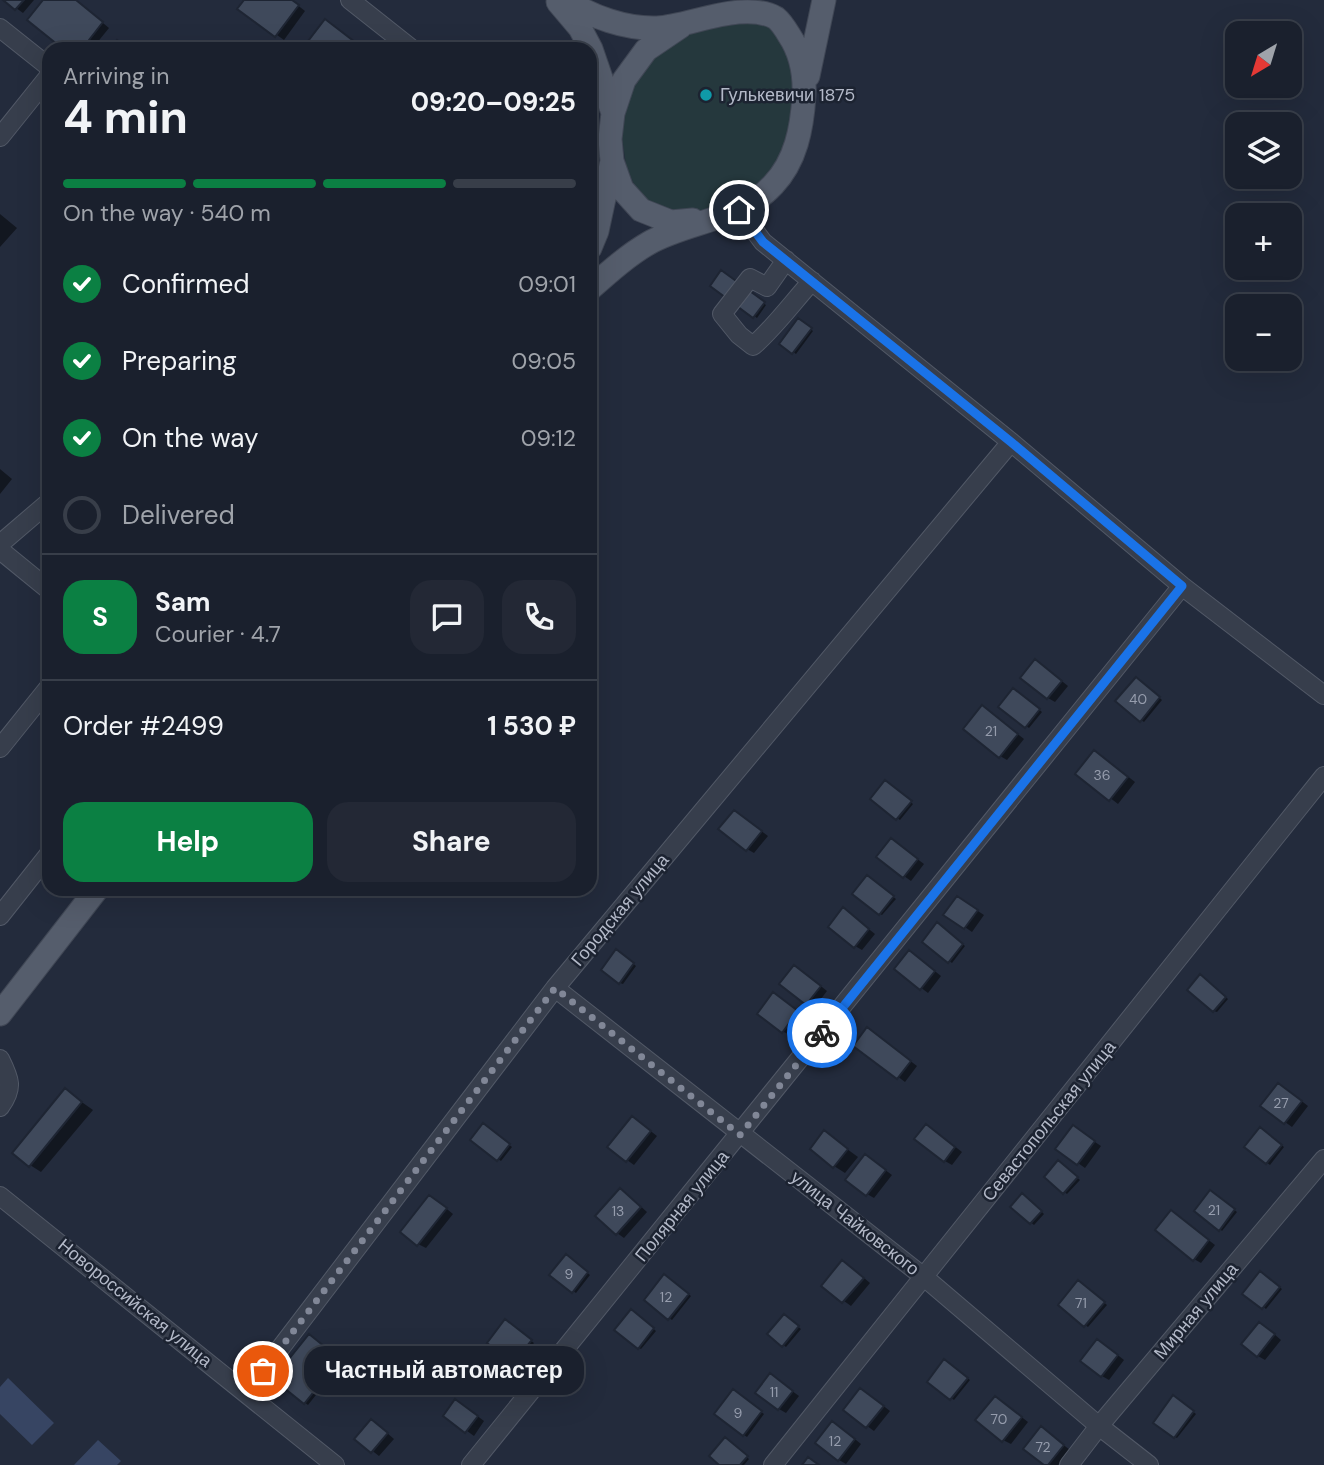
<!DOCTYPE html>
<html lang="en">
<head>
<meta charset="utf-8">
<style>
	:root { --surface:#1a202d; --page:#232835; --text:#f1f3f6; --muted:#9fa3aa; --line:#383e49; --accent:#0b8043 }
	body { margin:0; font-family:"DM Sans",sans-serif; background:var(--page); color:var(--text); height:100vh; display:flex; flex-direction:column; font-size:26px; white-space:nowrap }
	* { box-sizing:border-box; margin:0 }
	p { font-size:23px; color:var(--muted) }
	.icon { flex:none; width:38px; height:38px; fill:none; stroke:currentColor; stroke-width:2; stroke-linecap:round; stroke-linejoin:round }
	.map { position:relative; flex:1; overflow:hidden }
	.panel { position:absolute; left:42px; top:42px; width:555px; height:854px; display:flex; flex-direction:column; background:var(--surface); border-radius:21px; box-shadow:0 7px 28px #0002,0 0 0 2px var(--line) }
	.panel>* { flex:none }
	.needle { width:46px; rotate:218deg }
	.controls { position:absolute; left:1225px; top:21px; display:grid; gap:14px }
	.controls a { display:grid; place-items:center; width:77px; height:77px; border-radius:14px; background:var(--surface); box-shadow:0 7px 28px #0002,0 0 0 2px var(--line); font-size:35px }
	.pin { position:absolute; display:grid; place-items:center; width:60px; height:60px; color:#fff; margin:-30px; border:4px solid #fff; border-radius:50%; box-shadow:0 2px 7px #0007 }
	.courier { position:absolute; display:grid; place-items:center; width:70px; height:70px; margin:-35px; border:5px solid #1a73e8; border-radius:50%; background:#fff; color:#222; box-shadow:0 2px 9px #0007 }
	.bubble { position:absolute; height:49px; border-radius:21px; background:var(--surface); box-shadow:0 7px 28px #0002,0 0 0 2px var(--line); font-size:23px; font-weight:700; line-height:49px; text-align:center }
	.head em { font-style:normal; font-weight:700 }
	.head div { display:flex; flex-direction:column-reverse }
	.head { display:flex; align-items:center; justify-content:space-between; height:119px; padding:0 21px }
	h1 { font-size:46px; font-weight:700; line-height:52px }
	.bar { display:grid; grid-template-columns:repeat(4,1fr); gap:10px 7px; align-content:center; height:84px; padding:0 21px }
	.bar i { height:9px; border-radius:5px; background:var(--line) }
	.bar .selected { background:var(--accent) }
	.bar p { grid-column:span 4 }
	.line { display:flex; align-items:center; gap:18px; padding:0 21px; border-top:2px solid var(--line) }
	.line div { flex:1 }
	.round { display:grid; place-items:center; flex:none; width:74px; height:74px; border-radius:21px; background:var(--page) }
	ol { padding:0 21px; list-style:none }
	li { display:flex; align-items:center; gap:21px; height:77px }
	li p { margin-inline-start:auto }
	li .icon { padding:7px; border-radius:50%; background:var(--accent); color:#fff; stroke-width:4 }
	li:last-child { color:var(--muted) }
	li i { width:38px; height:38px; border:4px solid var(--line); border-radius:50% }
	.button { display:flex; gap:14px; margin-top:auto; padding:14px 21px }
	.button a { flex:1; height:80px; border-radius:21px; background:var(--accent); color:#fff; font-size:28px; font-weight:700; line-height:80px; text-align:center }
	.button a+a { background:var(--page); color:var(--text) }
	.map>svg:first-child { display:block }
	.green { fill:#25383d }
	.water { fill:#374563 }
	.shadow { fill:#0007 }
	.building { fill:#3f495b; stroke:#1e2533; stroke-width:2 }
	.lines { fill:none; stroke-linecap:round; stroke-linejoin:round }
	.minor-casing { stroke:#525967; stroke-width:20 }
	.major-casing { stroke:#404755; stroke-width:25 }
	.minor { stroke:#373e4c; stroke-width:18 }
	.major { stroke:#555d6c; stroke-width:23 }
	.done { stroke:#818797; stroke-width:7; stroke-dasharray:0 12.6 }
	.route { stroke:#1a73e8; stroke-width:9 }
	.culture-dot { fill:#0f9aa8; stroke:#1c2331; stroke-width:2.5 }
	.labels { text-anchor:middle; stroke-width:5; stroke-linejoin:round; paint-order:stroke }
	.number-label { font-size:14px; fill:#969dad }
	.poi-label { font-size:18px; fill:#b3b9c8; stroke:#1c2331; text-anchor:start }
	.street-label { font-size:18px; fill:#b3b9c8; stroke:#1c2331 }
</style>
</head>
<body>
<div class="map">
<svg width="1324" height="1465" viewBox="0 0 1324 1465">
	<rect width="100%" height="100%" fill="#232b3c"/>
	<path class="green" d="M744 18 771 21 795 60 790 143 768 179 728 204 698 212H672L653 206 637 192 626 165 621 130 623 113 632 83 668 40Z"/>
	<path class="water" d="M8 1378 54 1423 32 1445 0 1414V1387Z
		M98 1440 121 1461 117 1465H74Z"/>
	<path class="shadow" d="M5 0H34L23 13Z
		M46 0H75L109 28 92 49H66Z
		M246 0H291L305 11 284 40 240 9Z
		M0 214 17 228 0 247Z
		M721 273 766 305 757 318 712 285Z
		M802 322 813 331 796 354 781 343Z
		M0 469 12 479 0 494Z
		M1043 666 1068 686 1055 702 1048 698Z
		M1139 680 1162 700 1144 722 1141 720Z
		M1017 692 1042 712 1029 728 1026 726Z
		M990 712 1024 739 1007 760 1000 756Z
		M1102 756 1135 782 1118 804 1078 773Z
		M888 784 913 804 900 820 872 799Z
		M741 816 768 836 754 853 747 849Z
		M892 840 924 864 911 881 904 876Z
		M870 879 896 899 882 915 880 914Z
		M964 902 984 915 972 932 946 914Z
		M850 914 875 934 862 950 855 946Z
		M940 926 965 946 952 963 949 961Z
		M620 953 636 966 623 984 620 983Z
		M916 956 941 976 928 993 896 969Z
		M802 971 827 991 814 1008 807 1004Z
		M1203 978 1228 999 1217 1012 1214 1011Z
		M781 999 804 1017 790 1035 782 1031Z
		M875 1034 917 1066 905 1082 856 1045Z
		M1286 1089 1308 1106 1292 1127 1285 1122Z
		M66 1091 93 1110 41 1172 30 1165Z
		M639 1122 657 1136 634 1165 627 1160Z
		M486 1127 512 1147 501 1161 498 1159Z
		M934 1130 962 1152 952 1165 945 1161Z
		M1263 1131 1284 1147 1270 1165 1247 1147Z
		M1080 1132 1101 1146 1085 1168 1058 1149Z
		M825 1133 858 1157 845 1173 834 1166Z
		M873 1161 892 1175 874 1198 867 1194Z
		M1061 1164 1080 1180 1067 1194 1046 1177Z
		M1214 1193 1237 1212 1222 1231 1220 1229Z
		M627 1194 647 1212 624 1238 617 1233Z
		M1026 1197 1044 1214 1034 1225 1013 1207Z
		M437 1201 453 1214 426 1248 418 1244Z
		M1172 1212 1215 1245 1201 1263 1194 1259Z
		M569 1258 590 1275 576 1293 573 1291Z
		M850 1266 870 1283 851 1306 823 1286Z
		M1263 1275 1282 1289 1266 1309 1245 1293Z
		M667 1278 691 1296 672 1320 669 1318Z
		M1082 1284 1107 1305 1088 1327 1085 1325Z
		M635 1313 656 1331 641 1349 639 1348Z
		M787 1318 801 1329 786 1347 783 1345Z
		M508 1323 534 1343 517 1363 489 1342Z
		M1267 1328 1281 1340 1265 1360 1258 1356Z
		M312 1338 342 1362 308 1405 275 1379Z
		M1105 1345 1124 1360 1109 1380 1102 1376Z
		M948 1363 970 1380 954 1400 929 1382Z
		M777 1380 799 1396 786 1413 779 1409Z
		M736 1393 764 1414 747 1437 744 1435Z
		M868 1394 890 1411 874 1431 845 1410Z
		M1177 1399 1196 1414 1177 1438 1175 1437Z
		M1002 1402 1028 1422 1011 1444 1003 1440Z
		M463 1405 484 1421 474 1436 445 1415Z
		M379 1426 394 1439 379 1456 357 1439Z
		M840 1427 861 1444 846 1464 839 1460Z
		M1048 1433 1070 1450 1058 1465H1047Z
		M728 1441 749 1459 744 1465H722Z"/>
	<path class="building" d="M3 0H24L15 10Z
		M43 0H76L103 22 82 49H63L27 20Z
		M244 0H292L299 5 275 37 237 9Z
		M325 19 364 49H302Z
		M117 40 129 49H110Z
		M721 270 765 302 753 318 710 286Z
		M798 318 812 328 792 354 779 344Z
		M1035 659 1062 681 1047 699 1020 678Z
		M1136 677 1160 697 1140 722 1115 701Z
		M1013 688 1040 709 1025 728 998 707Z
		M982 705 1018 734 999 758 963 729Z
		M1094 750 1128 777 1109 801 1075 774Z
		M885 780 912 801 896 820 870 799Z
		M734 810 762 831 746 851 718 829Z
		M891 838 918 859 903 878 876 857Z
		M867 875 894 896 879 915 852 894Z
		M957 896 978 910 964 929 943 915Z
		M843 907 869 929 854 948 828 927Z
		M937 922 963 944 948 963 922 942Z
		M616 949 634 963 619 984 601 970Z
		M909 950 935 971 920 990 894 969Z
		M794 965 821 986 806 1005 779 984Z
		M1200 974 1226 997 1213 1012 1187 990Z
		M773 992 798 1011 782 1033 757 1014Z
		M867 1027 911 1061 897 1079 853 1046Z
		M1278 1083 1302 1101 1284 1124 1260 1106Z
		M65 1088 82 1102 29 1167 12 1153Z
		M632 1116 651 1131 626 1162 607 1147Z
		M483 1123 510 1144 497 1161 470 1140Z
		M926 1124 955 1147 944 1162 914 1139Z
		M1073 1125 1095 1141 1077 1165 1055 1149Z
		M1260 1127 1282 1145 1266 1164 1244 1147Z
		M824 1130 848 1149 833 1168 810 1149Z
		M865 1154 886 1170 866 1196 845 1180Z
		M1058 1160 1078 1177 1063 1194 1044 1177Z
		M620 1188 641 1207 616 1235 595 1216Z
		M1210 1190 1235 1209 1219 1231 1194 1211Z
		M1022 1193 1042 1211 1030 1224 1010 1207Z
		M429 1195 447 1208 417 1246 400 1232Z
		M1171 1210 1209 1240 1193 1261 1155 1230Z
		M566 1254 588 1272 572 1293 549 1275Z
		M842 1260 864 1278 842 1303 821 1286Z
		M1260 1271 1280 1287 1262 1309 1242 1294Z
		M664 1274 689 1294 668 1320 644 1300Z
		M1078 1280 1105 1302 1084 1327 1058 1305Z
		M631 1309 654 1328 638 1349 614 1330Z
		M784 1314 799 1326 782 1347 767 1334Z
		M505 1319 532 1340 513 1363 487 1343Z
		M1259 1322 1275 1334 1257 1357 1241 1344Z
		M309 1334 340 1359 304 1404 273 1379Z
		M1097 1339 1118 1355 1101 1377 1080 1361Z
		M944 1359 968 1378 950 1400 927 1382Z
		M770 1373 793 1391 778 1410 755 1393Z
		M860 1388 884 1406 866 1428 843 1410Z
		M733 1389 762 1411 743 1436 714 1414Z
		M1173 1395 1194 1411 1174 1438 1153 1423Z
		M995 1396 1022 1417 1002 1442 975 1420Z
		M455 1399 478 1416 465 1433 443 1416Z
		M371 1419 388 1433 371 1453 354 1439Z
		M832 1421 855 1439 838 1461 815 1443Z
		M1041 1426 1064 1445 1048 1465H1044L1023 1449Z
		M725 1437 748 1456 740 1465H719L709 1456Z
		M808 1457 819 1465H802Z"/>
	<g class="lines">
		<g class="minor-casing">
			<path id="minor" d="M350 0 412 49
				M0 28 49 67
				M0 137 49 76
				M739 210 763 242 1011 442 1182 586 1324 695
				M786 260 767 287 750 278 722 314 739 335 753 346C774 328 793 302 812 281
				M0 544 49 502
				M0 550 49 590
				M0 748 49 687
				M0 916 49 854
				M555 988 924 1277 1099 1426 1149 1465
				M0 1059C10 1079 14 1088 0 1107
				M0 1196 335 1465
				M247 1392 555 988 1011 442
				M471 1465 1182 586
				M773 1465 1324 776
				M1069 1465 1099 1426 1324 1159"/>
		</g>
		<g class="major-casing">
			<path id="major" d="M566 0C592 17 625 29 657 28 691 26 743 0 776 18 781 22 786 30 789 35 801 53 805 75 804 96 802 128 796 161 773 185 741 220 688 221 649 243 628 255 608 273 590 289
				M558 2 580 28 591 49 613 113
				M680 27 646 50 624 80 613 113 610 139 612 161 622 189 641 210 671 222 693 220
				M808 76 824 0
				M590 248 597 231 612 161
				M0 1014 97 889"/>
		</g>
		<use href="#minor" class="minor"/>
		<use href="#major" class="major"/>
	</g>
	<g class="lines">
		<path class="done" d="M263 1371 555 988 740 1135 822 1033"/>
		<path class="route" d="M739 210 763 242 1011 442 1182 586 822 1033"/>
	</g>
	<circle class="culture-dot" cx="706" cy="95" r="7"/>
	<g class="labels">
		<g class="number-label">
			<text x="1138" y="704">40</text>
			<text x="991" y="736">21</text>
			<text x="1102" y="780">36</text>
			<text x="1281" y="1108">27</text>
			<text x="1214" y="1215">21</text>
			<text x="618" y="1216">13</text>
			<text x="569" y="1279">9</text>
			<text x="666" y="1302">12</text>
			<text x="1081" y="1308">71</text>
			<text x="774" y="1397">11</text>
			<text x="738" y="1418">9</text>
			<text x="999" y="1424">70</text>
			<text x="835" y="1446">12</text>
			<text x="1043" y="1452">72</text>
		</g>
		<g class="poi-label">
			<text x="720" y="101">Гулькевичи 1875</text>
		</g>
		<g class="street-label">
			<text transform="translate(620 910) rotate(-50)" y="6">Городская улица</text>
			<text transform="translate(1049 1121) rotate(-51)" y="6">Севастопольская улица</text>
			<text transform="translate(682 1206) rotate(-51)" y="6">Полярная улица</text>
			<text transform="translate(855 1223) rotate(38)" y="6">улица Чайковского</text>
			<text transform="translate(135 1303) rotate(39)" y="6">Новороссийская улица</text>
			<text transform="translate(1196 1311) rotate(-50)" y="6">Мирная улица</text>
		</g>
	</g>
</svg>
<div class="controls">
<a><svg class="needle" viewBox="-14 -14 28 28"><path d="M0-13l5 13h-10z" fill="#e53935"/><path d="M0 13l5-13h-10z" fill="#9fa3aa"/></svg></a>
<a><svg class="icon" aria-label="layers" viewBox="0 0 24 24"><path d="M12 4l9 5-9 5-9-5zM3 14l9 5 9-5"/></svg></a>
<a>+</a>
<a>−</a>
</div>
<div class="pin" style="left:263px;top:1371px;background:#ea580c"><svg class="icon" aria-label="bag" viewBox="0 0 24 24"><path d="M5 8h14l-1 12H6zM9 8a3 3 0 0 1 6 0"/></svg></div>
<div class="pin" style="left:739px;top:210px;background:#1f2937"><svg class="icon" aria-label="home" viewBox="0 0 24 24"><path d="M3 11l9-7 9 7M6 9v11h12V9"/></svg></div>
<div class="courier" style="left:822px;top:1033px"><svg class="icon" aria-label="bike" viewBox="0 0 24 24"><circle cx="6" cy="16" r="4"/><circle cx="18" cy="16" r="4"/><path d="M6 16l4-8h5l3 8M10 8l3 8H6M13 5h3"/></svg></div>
<div class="bubble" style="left:304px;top:1346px;width:280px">Частный автомастер</div>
<section class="panel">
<div class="head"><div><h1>4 min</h1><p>Arriving in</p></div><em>09:20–09:25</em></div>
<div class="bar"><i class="selected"></i><i class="selected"></i><i class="selected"></i><i></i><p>On the way · 540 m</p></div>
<ol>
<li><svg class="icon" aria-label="check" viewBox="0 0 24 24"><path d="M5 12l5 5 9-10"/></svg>Confirmed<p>09:01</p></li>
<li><svg class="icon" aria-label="check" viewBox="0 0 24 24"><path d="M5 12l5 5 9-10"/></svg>Preparing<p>09:05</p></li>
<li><svg class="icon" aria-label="check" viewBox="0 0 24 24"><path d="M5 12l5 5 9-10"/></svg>On the way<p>09:12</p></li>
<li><i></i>Delivered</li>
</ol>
<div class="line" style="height:126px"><b class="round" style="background:var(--accent);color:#fff">S</b><div><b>Sam</b><p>Courier · 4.7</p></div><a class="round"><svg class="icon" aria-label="chat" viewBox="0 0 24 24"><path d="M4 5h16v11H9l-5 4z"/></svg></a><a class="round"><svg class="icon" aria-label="phone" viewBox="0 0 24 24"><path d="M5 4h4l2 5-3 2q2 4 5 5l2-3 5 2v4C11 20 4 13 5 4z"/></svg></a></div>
<div class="line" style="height:91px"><div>Order #2499</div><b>1 530 ₽</b></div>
<div class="button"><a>Help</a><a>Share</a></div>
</section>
</div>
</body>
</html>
